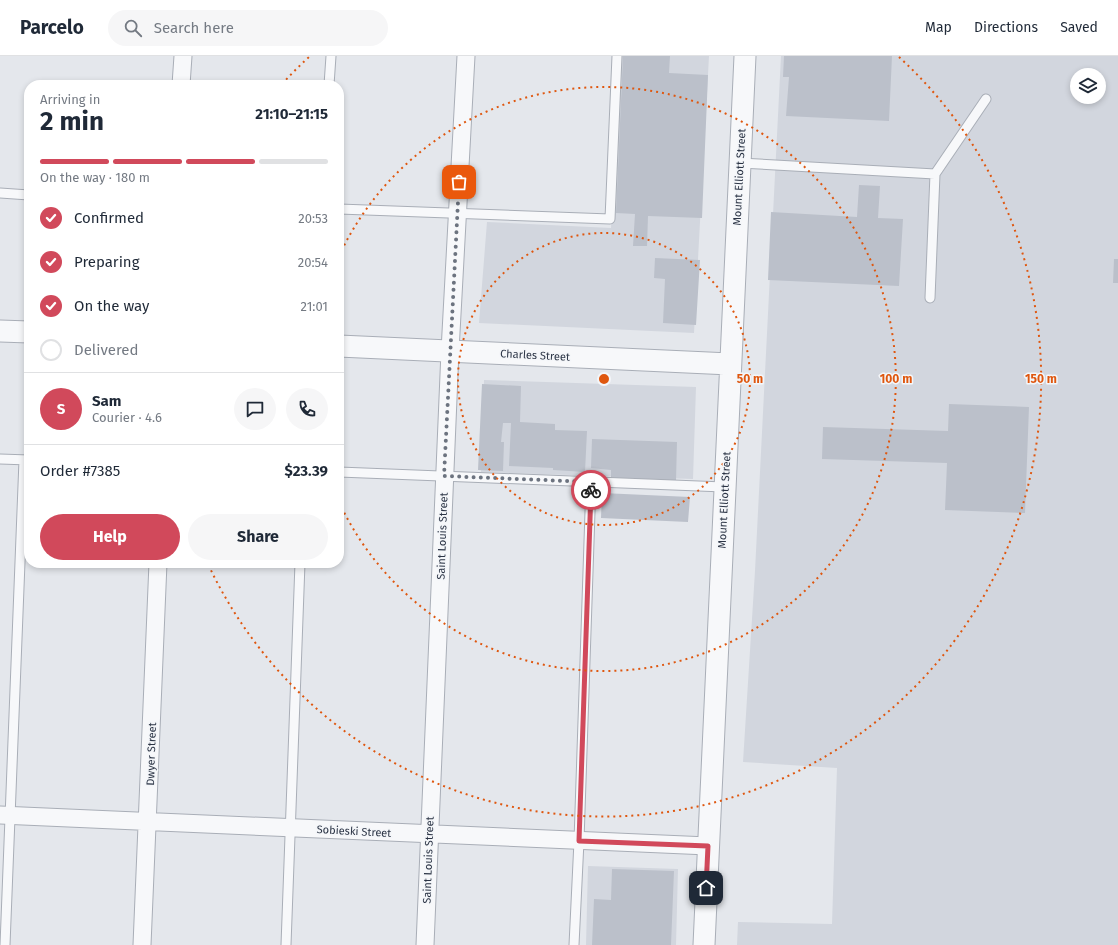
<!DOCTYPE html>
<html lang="en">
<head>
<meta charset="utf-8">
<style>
	:root { --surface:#fff; --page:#f6f6f7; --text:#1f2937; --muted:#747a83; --line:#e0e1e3; --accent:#d1495b }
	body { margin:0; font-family:"Fira Sans",sans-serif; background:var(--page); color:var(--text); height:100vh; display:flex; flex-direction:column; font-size:15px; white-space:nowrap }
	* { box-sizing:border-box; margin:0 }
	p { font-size:13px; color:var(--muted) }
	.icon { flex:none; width:22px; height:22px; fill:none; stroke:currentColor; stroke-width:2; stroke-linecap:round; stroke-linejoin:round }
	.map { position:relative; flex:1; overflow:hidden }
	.sheet { position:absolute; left:24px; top:24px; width:320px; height:488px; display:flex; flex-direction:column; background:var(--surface); border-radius:16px; box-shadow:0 2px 6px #0003 }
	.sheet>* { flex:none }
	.fabs { position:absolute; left:1070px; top:12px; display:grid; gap:8px }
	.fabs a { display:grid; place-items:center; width:36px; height:36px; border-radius:50%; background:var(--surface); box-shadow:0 2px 6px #0003; font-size:20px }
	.pin { position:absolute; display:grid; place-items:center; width:34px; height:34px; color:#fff; margin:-17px; border-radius:8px; box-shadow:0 2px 6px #0006 }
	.courier { position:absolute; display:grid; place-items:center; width:40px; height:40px; margin:-20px; border:3px solid #d1495b; border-radius:50%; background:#fff; color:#222; box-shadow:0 1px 5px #0007 }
	.summary em { font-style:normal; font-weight:700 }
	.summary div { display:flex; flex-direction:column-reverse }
	.summary { display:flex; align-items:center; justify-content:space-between; height:68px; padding:0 16px }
	h1 { font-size:26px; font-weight:700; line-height:30px }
	.bar { display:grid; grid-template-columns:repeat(4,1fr); gap:6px 4px; align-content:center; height:48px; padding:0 16px }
	.bar i { height:5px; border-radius:3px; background:var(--line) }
	.bar .selected { background:var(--accent) }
	.bar p { grid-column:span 4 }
	.line { display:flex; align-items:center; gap:10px; padding:0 16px; border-top:1px solid var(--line) }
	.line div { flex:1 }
	.round { display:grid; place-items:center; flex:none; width:42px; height:42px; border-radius:21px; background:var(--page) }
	ol { padding:0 16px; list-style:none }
	li { display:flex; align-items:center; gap:12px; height:44px }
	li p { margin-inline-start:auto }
	li .icon { padding:4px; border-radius:50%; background:var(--accent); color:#fff; stroke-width:4 }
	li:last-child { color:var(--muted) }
	li i { width:22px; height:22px; border:2px solid var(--line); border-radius:50% }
	.primary-button { display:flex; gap:8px; margin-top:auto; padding:8px 16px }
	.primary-button a { flex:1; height:46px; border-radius:24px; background:var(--accent); color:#fff; font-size:16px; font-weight:700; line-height:46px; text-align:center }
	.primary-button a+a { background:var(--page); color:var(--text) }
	header { display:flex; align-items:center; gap:24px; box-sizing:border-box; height:56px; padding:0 20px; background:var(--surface); border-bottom:1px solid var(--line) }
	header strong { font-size:19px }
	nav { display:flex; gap:22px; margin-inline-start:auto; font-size:14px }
	.search { width:280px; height:36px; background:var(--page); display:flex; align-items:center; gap:10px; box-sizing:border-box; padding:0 14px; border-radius:22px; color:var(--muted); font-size:15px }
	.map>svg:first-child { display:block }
	.built { fill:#d2d6de; fill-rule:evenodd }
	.building { fill:#bbc0ca }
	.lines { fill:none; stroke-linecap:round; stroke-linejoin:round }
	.service-casing { stroke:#a9aeb7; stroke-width:11 }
	.minor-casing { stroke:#a9aeb7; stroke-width:19 }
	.tertiary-casing { stroke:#a9aeb7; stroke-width:23 }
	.service { stroke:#f7f8fa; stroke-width:9 }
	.minor { stroke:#f7f8fa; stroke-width:17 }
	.tertiary { stroke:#f7f8fa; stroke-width:21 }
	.done { stroke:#6c737f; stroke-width:4; stroke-dasharray:0 7.2 }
	.route { stroke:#d1495b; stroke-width:5 }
	.ring { fill:none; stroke:#df570f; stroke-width:2; stroke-dasharray:2 4 }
	.labels { text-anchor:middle; stroke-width:3; stroke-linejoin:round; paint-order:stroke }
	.street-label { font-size:11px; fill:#2b3445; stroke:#f4f6f9 }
	.centre { fill:#df570f; stroke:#f4f6f9; stroke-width:2 }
	.ring-label { font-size:12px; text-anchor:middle; font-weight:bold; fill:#df570f; stroke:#f4f6f9; stroke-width:3; stroke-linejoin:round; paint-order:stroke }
</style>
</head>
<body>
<header>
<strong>Parcelo</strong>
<div class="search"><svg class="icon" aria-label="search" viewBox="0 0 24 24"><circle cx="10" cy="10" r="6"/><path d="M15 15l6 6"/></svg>Search here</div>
<nav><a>Map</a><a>Directions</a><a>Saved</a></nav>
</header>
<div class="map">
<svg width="1118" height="889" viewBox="0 0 1118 889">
	<rect width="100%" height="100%" fill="#e4e7ec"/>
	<path class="built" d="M619 0H709L694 277 479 267 487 166 611 172Z
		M781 0H1118V889H737L738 866 832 868 837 712 743 706 755 515ZM1077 19H1099V41H1077Z
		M484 324 696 331 693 423 481 416Z
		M588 810 678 813 676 889H586Z"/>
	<path class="building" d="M623 0H670L669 17 708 19 702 162 648 160 647 190H633L635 158 616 157Z
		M784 0H892L889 65 786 60 789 21H783Z
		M859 129 880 130 878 162 903 163 899 230 768 224 771 156 857 161Z
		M655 202 700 204 696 269 663 267 665 223 654 222Z
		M1114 203H1118V227H1113Z
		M482 328 521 330 520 366 555 368V374L587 375 585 416 553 414V412L509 410 511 367H503L501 386H504L503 415 478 414Z
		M949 348 1029 351 1025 457 945 454 947 407 822 403 823 371 948 375Z
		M592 383 677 386 676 425 611 422V414L591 412Z
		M602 437 690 441 688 466 601 462Z
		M612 813 674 815 671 889H592L594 843 611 844Z"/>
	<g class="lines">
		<g class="service-casing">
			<path id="service" d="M329 29 331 0
				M740 107 935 118 930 242
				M935 118 986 43
				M0 137 29 139
				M339 153 610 163 617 0
				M0 403 29 404
				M339 416 724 431
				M5 889 24 404
				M286 889 300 507
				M574 889 579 785 591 426"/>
		</g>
		<g class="minor-casing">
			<path id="minor" d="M181 29 183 0
				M0 759 708 790
				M142 889 158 507
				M425 889 450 295 466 0"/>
		</g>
		<g class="tertiary-casing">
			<path id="tertiary" d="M0 275 29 276
				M339 290 730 308
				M704 889 745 0"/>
		</g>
		<use href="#service" class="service"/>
		<use href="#minor" class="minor"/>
		<use href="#tertiary" class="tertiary"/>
	</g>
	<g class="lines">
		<path class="done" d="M459 126 444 420 592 426 591 434"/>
		<path class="route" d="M591 434 579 785 708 790 706 832"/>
	</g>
	<g class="ring">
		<circle cx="604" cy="323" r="146"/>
		<path d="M339 200A292 292 0 1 1 339 446"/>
		<path d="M282 28A437 437 0 0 1 309 1M899 1A437 437 0 1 1 208 508"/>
	</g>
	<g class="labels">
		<g class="street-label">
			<text transform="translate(739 121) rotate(-87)" y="4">Mount Elliott Street</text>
			<text transform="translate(535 299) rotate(3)" y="4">Charles Street</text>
			<text transform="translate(724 444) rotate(-87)" y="4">Mount Elliott Street</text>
			<text transform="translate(442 480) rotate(-88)" y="4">Saint Louis Street</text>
			<text transform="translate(151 698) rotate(-88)" y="4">Dwyer Street</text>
			<text transform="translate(354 775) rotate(3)" y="4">Sobieski Street</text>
			<text transform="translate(428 804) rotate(-88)" y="4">Saint Louis Street</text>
		</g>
	</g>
	<circle cx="604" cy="323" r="6" class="centre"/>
	<g class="ring-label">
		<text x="750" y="327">50 m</text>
		<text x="896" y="327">100 m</text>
		<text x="1041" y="327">150 m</text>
	</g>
</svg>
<div class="fabs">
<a><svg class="icon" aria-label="layers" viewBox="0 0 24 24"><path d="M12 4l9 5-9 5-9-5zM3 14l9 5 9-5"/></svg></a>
</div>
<div class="pin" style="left:459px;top:126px;background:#ea580c"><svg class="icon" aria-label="bag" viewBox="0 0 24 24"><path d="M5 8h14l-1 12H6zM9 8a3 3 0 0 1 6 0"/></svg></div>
<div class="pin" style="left:706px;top:832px;background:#1f2937"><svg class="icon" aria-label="home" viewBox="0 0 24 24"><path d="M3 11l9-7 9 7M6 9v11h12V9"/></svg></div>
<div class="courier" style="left:591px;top:434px"><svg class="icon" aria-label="bike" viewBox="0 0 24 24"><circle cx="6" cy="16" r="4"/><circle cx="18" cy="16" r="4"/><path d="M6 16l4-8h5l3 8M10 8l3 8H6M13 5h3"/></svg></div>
<section class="sheet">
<div class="summary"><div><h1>2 min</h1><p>Arriving in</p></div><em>21:10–21:15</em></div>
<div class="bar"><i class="selected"></i><i class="selected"></i><i class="selected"></i><i></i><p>On the way · 180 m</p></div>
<ol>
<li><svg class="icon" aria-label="check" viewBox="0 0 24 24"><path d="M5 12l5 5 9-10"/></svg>Confirmed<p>20:53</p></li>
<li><svg class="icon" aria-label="check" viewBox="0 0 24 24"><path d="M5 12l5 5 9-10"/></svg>Preparing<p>20:54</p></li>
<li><svg class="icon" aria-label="check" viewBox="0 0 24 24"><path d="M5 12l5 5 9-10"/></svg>On the way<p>21:01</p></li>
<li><i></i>Delivered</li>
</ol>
<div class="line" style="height:72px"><b class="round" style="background:var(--accent);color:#fff">S</b><div><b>Sam</b><p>Courier · 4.6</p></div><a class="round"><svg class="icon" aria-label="chat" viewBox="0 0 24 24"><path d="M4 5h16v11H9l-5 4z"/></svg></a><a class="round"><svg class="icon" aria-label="phone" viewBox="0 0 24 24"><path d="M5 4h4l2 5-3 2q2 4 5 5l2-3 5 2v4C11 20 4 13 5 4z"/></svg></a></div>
<div class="line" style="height:52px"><div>Order #7385</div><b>$23.39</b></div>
<div class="primary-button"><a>Help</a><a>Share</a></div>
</section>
</div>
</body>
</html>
